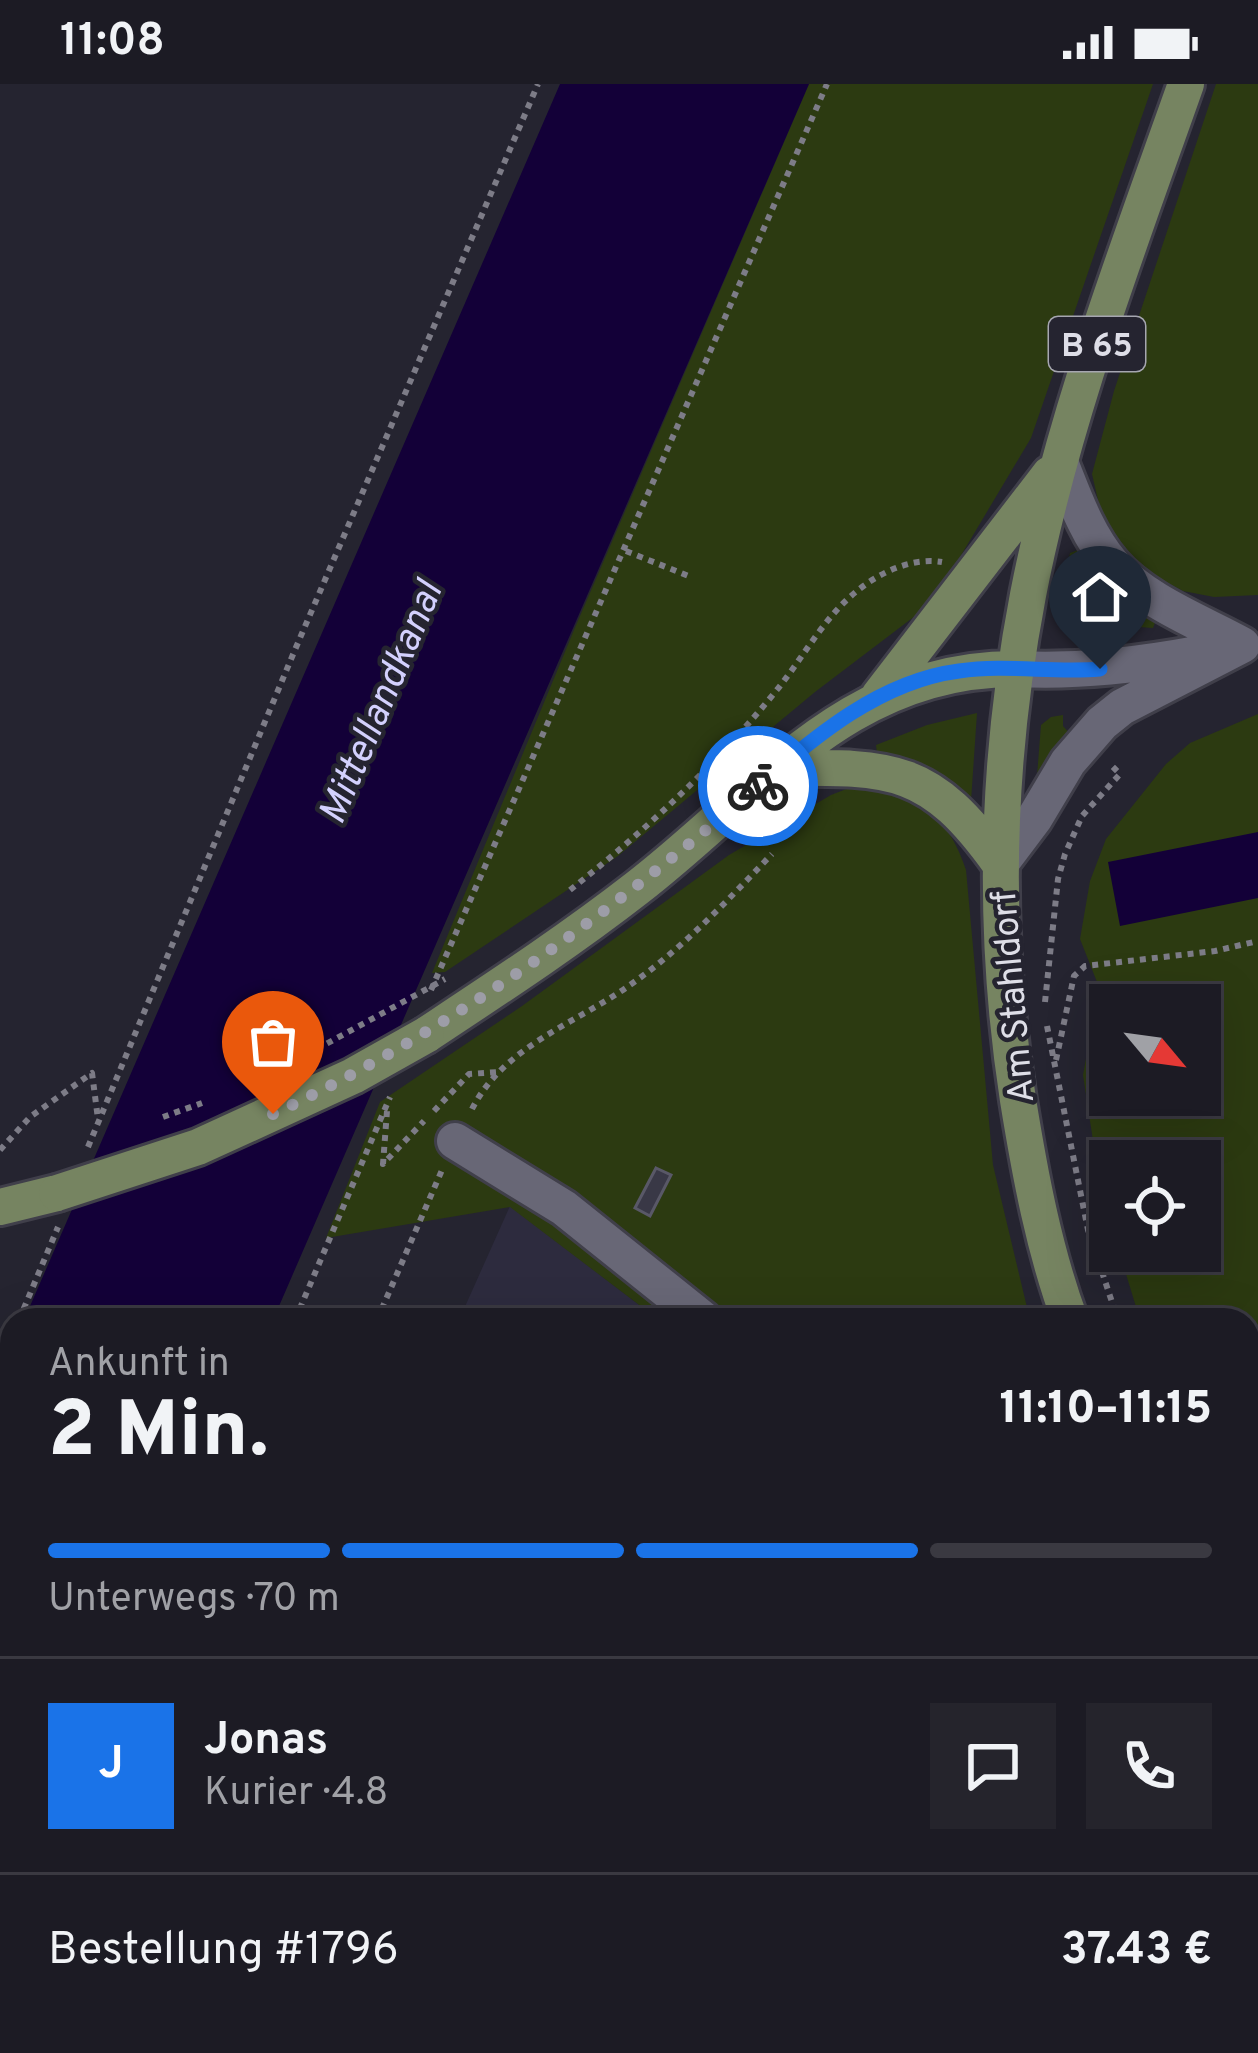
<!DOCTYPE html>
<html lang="de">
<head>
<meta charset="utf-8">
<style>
	:root { --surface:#1c1b24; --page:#25242c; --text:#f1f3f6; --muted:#a0a1a6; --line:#3a3941; --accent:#1a73e8 }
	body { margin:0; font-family:Overpass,sans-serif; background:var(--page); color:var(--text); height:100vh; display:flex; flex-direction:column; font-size:45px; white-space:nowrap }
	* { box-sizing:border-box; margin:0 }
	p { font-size:39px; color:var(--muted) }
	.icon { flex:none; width:66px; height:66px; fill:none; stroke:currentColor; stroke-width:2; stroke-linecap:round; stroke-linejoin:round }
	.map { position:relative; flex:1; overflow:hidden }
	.details { position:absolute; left:0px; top:1224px; width:1260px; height:747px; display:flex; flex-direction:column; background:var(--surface); border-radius:36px 36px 0 0; box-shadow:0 12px 48px #0002,0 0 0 3px var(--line) }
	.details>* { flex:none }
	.needle { width:78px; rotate:119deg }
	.tools { position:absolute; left:1089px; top:900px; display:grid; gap:24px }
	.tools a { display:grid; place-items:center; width:132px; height:132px; border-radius:0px; background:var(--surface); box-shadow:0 12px 48px #0002,0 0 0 3px var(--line); font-size:60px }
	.pin { position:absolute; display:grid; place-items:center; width:102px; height:102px; color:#fff; margin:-123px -51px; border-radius:50% 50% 50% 0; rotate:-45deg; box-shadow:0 0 12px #0007 }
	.pin .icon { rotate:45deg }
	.courier { position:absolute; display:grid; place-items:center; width:120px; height:120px; margin:-60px; border:9px solid #1a73e8; border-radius:50%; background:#fff; color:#222; box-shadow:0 3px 15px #0007 }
	.overview em { font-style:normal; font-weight:800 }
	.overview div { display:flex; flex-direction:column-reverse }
	.overview { display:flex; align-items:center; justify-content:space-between; height:204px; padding:0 48px }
	h1 { font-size:78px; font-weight:800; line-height:90px }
	.bar { display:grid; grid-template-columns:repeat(4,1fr); gap:18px 12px; align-content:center; height:144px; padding:0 48px }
	.bar i { height:15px; border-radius:9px; background:var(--line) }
	.bar .active { background:var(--accent) }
	.bar p { grid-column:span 4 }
	.line { display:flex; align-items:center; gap:30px; padding:0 48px; border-top:3px solid var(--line) }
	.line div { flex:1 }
	.round { display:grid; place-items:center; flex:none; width:126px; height:126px; border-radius:0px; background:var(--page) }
	.status { display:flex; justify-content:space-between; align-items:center; height:84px; padding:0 60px; background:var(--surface); direction:ltr }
	.status svg { height:33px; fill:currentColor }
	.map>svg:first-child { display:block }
	.built { fill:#2d2b3e }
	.green { fill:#2c3a11; fill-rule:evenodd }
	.water { fill:#130038 }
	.building { fill:#393846; stroke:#595867; stroke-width:3 }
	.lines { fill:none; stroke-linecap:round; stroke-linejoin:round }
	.minor-casing { stroke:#403f4a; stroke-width:42 }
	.major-casing { stroke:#403f4a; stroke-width:42 }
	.path { stroke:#7d7c87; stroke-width:6; stroke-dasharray:6 6; stroke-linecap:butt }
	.minor { stroke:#686776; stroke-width:36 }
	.major { stroke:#768461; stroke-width:36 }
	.major-bridge-casing { stroke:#403f4a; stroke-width:42; stroke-linecap:butt }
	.path-bridge { stroke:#7d7c87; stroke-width:6; stroke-dasharray:6 6; stroke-linecap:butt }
	.major-bridge { stroke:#768461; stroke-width:36 }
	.done { stroke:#9d9da7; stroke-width:12; stroke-dasharray:0 21.6 }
	.route { stroke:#1a73e8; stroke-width:15 }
	.labels { text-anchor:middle; stroke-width:9; stroke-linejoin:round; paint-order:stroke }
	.shield { fill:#252430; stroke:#a6a6b0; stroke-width:3 }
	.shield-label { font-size:33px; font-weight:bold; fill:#dedee7 }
	.street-label { font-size:36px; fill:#dedee7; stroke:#252430 }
	.water-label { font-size:39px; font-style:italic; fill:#d3d0fd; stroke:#252430 }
</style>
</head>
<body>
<div class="status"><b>11:08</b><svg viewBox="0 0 49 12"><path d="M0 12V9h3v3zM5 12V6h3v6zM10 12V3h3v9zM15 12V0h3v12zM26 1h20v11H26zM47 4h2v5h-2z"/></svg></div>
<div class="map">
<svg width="1258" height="1969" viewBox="0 0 1258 1969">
	<rect width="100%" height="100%" fill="#252430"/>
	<path class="built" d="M510 1122 659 1236H459Z
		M1248 1685 1258 1693V1969H135L139 1959H1248Z"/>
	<path class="green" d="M809 0H1153L1031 354 960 473 915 532 815 608 618 772 445 888 432 889 574 546Z
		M1216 0H1258V511L1214 513 1183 507 1146 487 1112 450 1101 429 1092 390 1114 307Z
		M1081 465 1098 490 1077 511 1062 509 1070 469Z
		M1106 499 1156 536 1153 544 1083 539 1084 520Z
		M977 629 971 717C941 690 919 672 877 669L876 661 927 641Z
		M1258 630V1512L1248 1496V1236H1140L1119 1167H1200V1077H1110V1139L1101 1109 1083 991 1099 903 1080 855 1090 797 1106 755 1166 680 1190 659ZM1110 921H1200V1011H1110Z
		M1063 631V642L1072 652 1043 692H1037L1041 641 1051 633Z
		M872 703C922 709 951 739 966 786L993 1081 1030 1236H659L510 1123 326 1154 380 1018 522 922 729 771 831 711 849 704Z"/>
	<path class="water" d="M560 0H809L273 1236H24Z
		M1258 748V814L1120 842 1108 778Z
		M12 1264V1840L0 1867V1292Z"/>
	<path class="building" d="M656 1084 671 1091 650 1132 635 1124Z"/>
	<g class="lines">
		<g class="minor-casing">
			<path id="minor" d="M1060 378C1074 413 1087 451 1112 480 1144 517 1200 538 1242 561
				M1016 585C1080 588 1139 581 1203 569
				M1000 780 1034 735 1068 678 1102 639 1122 623 1242 561
				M455 1057 564 1124 704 1236"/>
		</g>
		<g class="major-casing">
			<path id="major" d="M879 612 1050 390
				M779 684C893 683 930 682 1000 780
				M426 951C497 904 569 857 637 804 759 710 847 584 1016 585
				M0 1123 57 1109
				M1070 1236C1044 1166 1030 1090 1018 1016 992 848 996 678 1028 511 1062 336 1127 167 1186 0
				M1248 1610 1258 1625"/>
		</g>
		<path class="path" d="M626 467 691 493
			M1062 514 1080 517 1076 552
			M570 806C646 746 715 682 776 607 803 574 824 533 857 507 880 488 913 473 942 478
			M431 906 827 0
			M1045 918 1058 795 1065 770 1082 732 1120 690 1109 679
			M1047 942 1088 1146 1118 1236
			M1056 976 1074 892 1085 882 1215 867 1258 857
			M472 1025C504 962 575 940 630 901 683 864 727 817 772 770
			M387 1027 383 1080 424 1037
			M434 1027 469 990 498 988
			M88 1063 294 568 538 0
			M0 1066 30 1033 92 989 98 1035
			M19 1236 58 1143
			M295 1236 390 1013
			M377 1236 442 1086
			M0 1279 12 1252
			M1248 1515 1258 1532
			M0 1918 12 1890
			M58 1969 62 1959"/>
		<use href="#minor" class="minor"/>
		<use href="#major" class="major"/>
		<g class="major-bridge-casing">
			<path id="major-bridge" d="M57 1109 198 1063 353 992 426 951"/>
		</g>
		<path class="path-bridge" d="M306 971 445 895
			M163 1033 202 1019"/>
		<use href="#major-bridge" class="major-bridge"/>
	</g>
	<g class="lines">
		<path class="done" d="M273 1030C452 946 608 831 758 702"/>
		<path class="route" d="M758 702C815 652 881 597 959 587 1006 580 1053 589 1100 585"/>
	</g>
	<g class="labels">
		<rect class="shield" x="1049" y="233" width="96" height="54" rx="9"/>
		<g class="shield-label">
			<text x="1097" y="272">B 65</text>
		</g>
		<g class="street-label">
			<text transform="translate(1011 913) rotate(-95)" y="13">Am Stahldorf</text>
		</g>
		<g class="water-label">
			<text transform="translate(379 618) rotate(-67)" y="14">Mittellandkanal</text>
		</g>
	</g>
</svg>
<div class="tools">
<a><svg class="needle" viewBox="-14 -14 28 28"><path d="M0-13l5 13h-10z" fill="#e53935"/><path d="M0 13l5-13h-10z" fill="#a0a1a6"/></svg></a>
<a><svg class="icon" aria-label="locate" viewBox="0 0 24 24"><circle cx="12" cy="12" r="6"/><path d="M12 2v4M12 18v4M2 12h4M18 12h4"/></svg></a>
</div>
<div class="pin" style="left:273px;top:1030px;background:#ea580c"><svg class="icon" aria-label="bag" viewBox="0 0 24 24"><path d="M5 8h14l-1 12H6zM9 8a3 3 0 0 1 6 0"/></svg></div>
<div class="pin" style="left:1100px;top:585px;background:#1f2937"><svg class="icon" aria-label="home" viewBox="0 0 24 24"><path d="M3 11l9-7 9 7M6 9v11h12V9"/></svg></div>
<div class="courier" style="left:758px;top:702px"><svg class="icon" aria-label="bike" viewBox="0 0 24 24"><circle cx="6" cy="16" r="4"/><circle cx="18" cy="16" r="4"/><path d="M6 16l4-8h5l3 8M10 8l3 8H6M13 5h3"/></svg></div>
<section class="details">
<div class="overview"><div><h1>2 Min.</h1><p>Ankunft in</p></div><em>11:10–11:15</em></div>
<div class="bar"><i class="active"></i><i class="active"></i><i class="active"></i><i></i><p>Unterwegs · 70 m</p></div>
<div class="line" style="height:216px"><b class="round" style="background:var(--accent);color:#fff">J</b><div><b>Jonas</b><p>Kurier · 4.8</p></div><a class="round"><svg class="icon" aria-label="chat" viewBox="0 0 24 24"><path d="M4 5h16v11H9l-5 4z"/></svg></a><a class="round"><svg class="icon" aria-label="phone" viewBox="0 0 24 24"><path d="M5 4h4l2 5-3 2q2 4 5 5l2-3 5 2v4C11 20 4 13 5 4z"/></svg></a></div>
<div class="line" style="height:156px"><div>Bestellung #1796</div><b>37.43 €</b></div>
</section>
</div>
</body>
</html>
